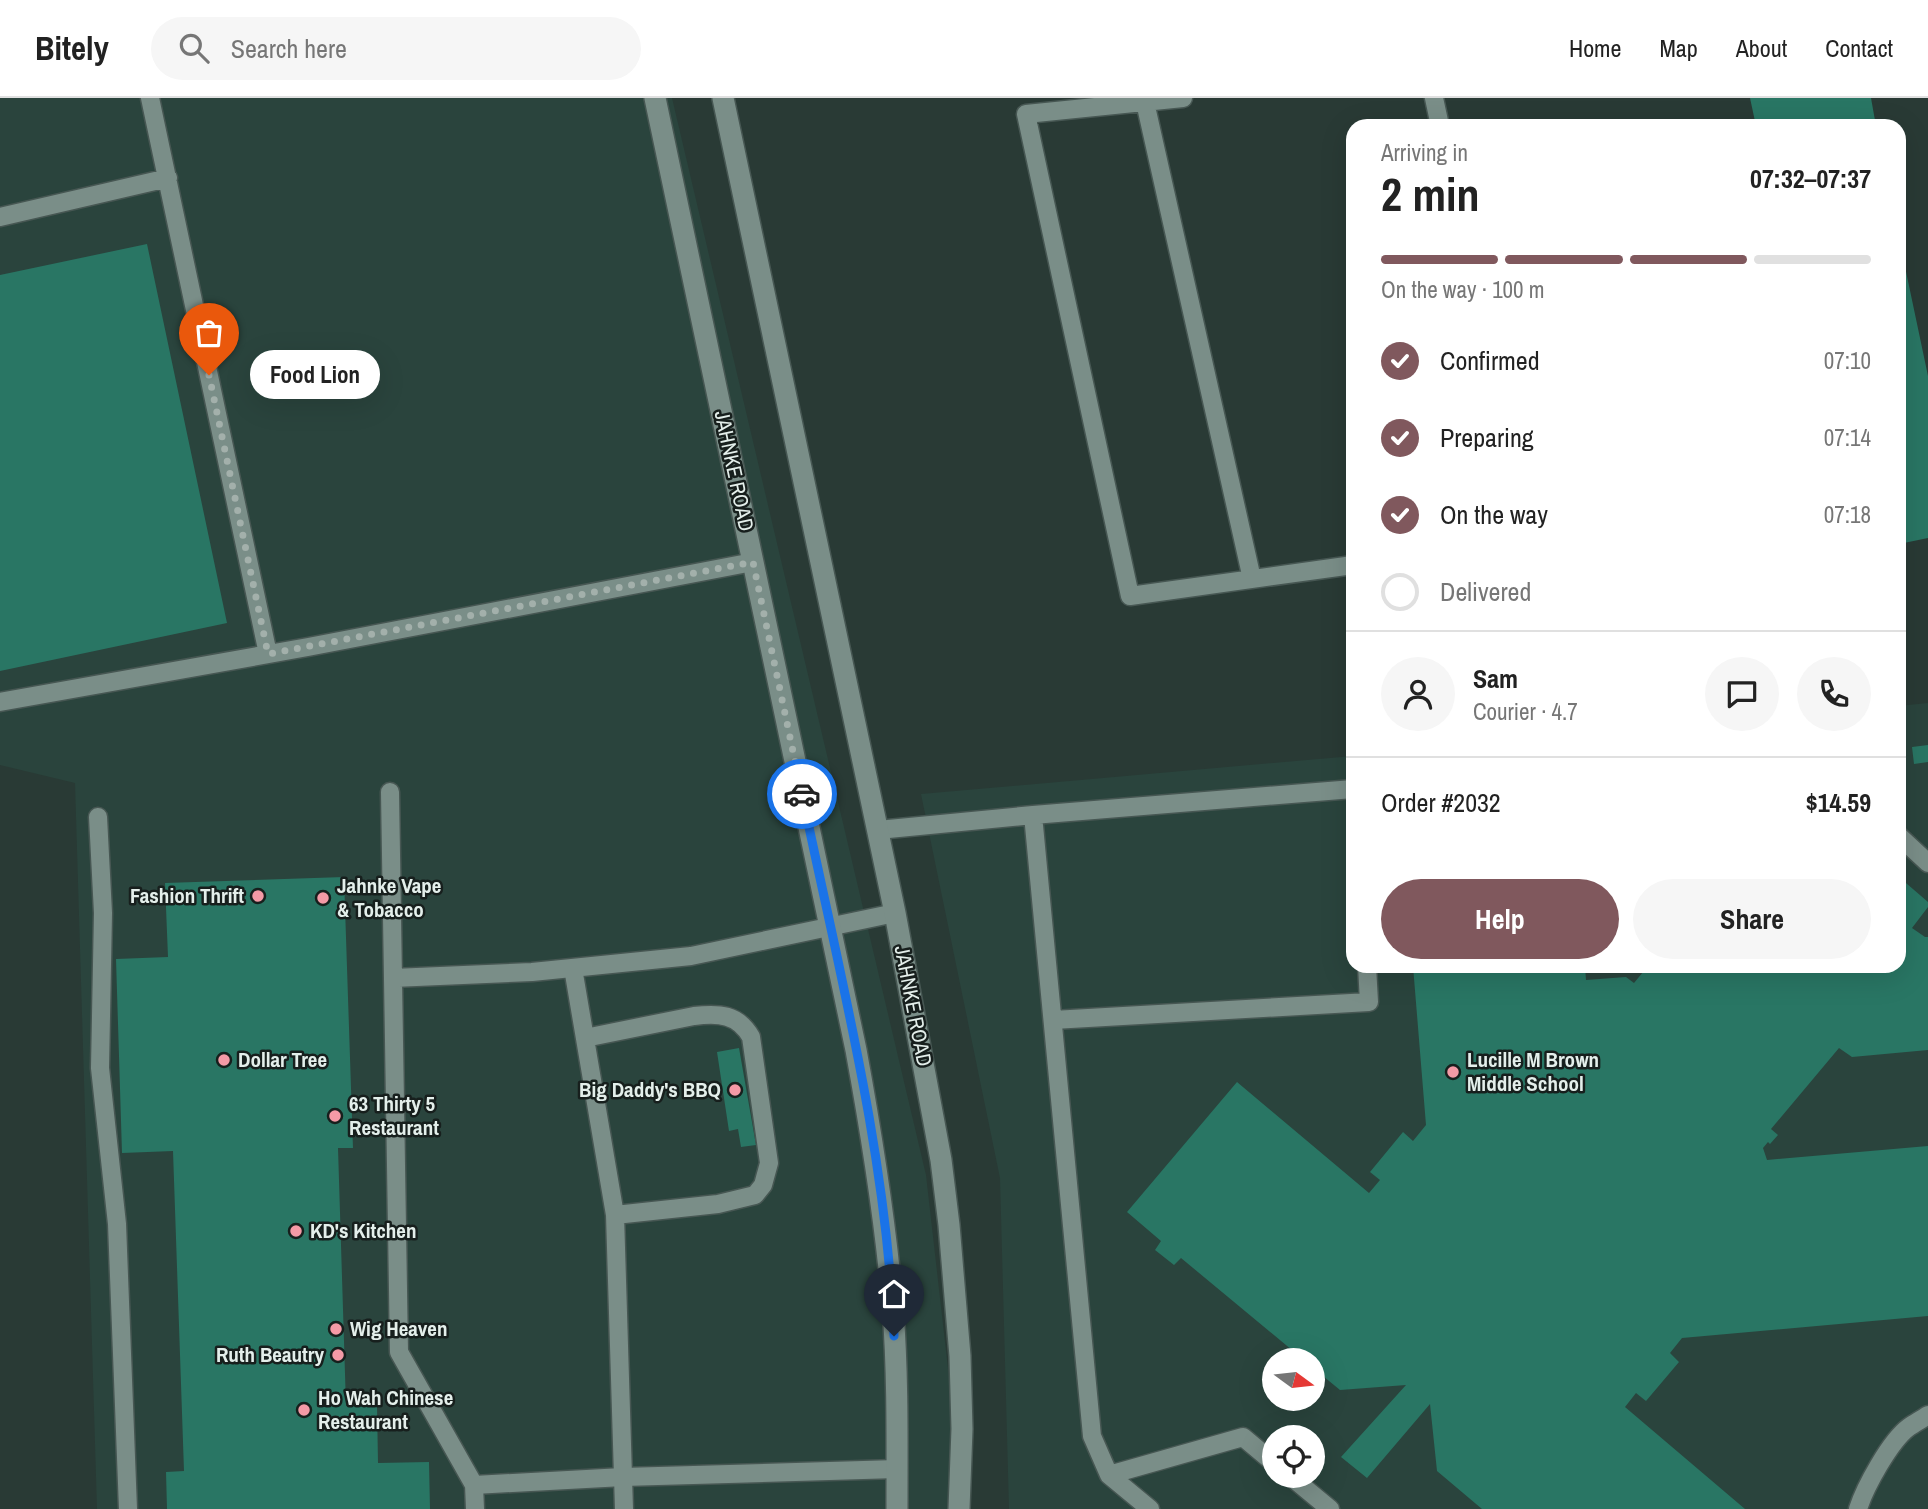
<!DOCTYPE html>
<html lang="en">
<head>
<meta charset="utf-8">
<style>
	:root { --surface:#fff; --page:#f6f6f6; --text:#222; --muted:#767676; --line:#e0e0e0; --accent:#80585d }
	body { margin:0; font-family:"Archivo Narrow",sans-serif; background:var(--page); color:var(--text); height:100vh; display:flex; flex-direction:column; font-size:26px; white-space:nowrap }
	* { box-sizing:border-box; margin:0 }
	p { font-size:23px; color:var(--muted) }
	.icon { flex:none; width:38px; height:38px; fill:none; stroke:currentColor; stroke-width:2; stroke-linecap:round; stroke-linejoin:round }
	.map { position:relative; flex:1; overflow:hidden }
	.side { position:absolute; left:1346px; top:21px; width:560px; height:854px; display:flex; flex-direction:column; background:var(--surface); border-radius:21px; box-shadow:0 7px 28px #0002 }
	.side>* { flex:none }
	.needle { width:46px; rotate:105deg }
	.tools { position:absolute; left:1262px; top:1250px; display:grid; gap:14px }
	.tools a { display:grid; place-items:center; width:63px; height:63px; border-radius:50%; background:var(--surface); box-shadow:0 7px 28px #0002; font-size:35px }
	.pin { position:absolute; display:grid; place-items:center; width:60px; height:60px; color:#fff; margin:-72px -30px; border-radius:50% 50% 50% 0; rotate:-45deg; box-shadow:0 0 7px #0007 }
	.pin .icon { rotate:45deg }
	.courier { position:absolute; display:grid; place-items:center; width:70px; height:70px; margin:-35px; border:5px solid #1a73e8; border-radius:50%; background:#fff; color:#222; box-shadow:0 2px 9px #0007 }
	.bubble { position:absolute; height:49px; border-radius:24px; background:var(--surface); box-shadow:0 7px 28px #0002; font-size:23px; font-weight:700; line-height:49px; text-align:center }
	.headline em { font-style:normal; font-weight:700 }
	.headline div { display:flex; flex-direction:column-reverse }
	.headline { display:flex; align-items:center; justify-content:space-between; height:119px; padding:0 35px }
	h1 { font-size:46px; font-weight:700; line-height:52px }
	.bar { display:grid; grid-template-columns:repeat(4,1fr); gap:10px 7px; align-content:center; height:84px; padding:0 35px }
	.bar i { height:9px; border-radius:5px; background:var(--line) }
	.bar .selected { background:var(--accent) }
	.bar p { grid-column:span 4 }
	.line { display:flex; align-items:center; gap:18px; padding:0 35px; border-top:2px solid var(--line) }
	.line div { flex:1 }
	.round { display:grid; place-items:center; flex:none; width:74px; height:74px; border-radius:37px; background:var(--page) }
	ol { padding:0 35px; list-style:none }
	li { display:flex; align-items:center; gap:21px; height:77px }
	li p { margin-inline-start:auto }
	li .icon { padding:7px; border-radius:50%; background:var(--accent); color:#fff; stroke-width:4 }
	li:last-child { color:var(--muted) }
	li i { width:38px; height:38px; border:4px solid var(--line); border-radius:50% }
	.button { display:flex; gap:14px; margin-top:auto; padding:14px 35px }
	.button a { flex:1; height:80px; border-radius:42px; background:var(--accent); color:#fff; font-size:28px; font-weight:700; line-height:80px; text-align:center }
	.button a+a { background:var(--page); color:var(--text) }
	header { display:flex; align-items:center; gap:42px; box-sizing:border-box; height:98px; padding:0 35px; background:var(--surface); border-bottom:2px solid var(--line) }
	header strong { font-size:33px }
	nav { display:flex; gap:38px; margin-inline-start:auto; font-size:24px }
	.search { width:490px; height:63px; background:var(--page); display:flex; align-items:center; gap:18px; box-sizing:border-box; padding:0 24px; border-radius:38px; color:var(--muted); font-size:26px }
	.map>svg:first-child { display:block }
	.built { fill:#2a443d; fill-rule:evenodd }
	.building { fill:#297664 }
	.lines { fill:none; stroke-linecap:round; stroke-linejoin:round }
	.lane-casing { stroke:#475753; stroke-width:21 }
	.secondary-casing { stroke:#475753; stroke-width:24 }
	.lane { stroke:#7a8e88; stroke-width:18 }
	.secondary { stroke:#7a8e88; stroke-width:21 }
	.done { stroke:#a3b0ab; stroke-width:7; stroke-dasharray:0 12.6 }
	.route { stroke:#1a73e8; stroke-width:9 }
	.poi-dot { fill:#f49aa6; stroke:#171f1d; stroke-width:2.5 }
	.labels { text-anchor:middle; stroke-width:5; stroke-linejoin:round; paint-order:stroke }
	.street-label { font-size:21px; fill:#e4efeb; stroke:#171f1d }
	.poi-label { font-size:21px; font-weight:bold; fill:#e4efeb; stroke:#171f1d; text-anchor:start }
</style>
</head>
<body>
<header>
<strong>Bitely</strong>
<div class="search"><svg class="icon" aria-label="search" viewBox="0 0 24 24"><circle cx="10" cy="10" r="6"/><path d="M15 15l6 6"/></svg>Search here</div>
<nav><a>Home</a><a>Map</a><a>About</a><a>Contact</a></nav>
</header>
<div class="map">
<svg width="1928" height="1411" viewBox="0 0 1928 1411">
	<rect width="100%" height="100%" fill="#293a35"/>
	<path class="built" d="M0 0H672L926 1077 964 1411H97L75 685 0 667Z
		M1928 605V1411H1009L1000 1080 921 696 1353 658V868H1899V608ZM1274 1262H1312V1300H1274ZM1274 1339H1312V1377H1274Z"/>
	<path class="building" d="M1750 0H1871L1876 28H1756Z
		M147 146 227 525 0 573V177Z
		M1904 164 1928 278V440L1899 446V165Z
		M1928 647V664L1914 666 1912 649Z
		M344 779 353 1050H338L346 1308 377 1307 378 1365 429 1364 430 1411H167L166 1374 184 1373 173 1053 122 1055 116 861 168 859 165 785Z
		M1899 779 1928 804V809L1912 830 1925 839H1928V952L1852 959 1839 950 1771 1031 1778 1037 1770 1046 1768 1044 1763 1050 1767 1062 1928 1048V1218L1682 1240 1670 1255 1679 1264 1646 1303 1636 1295 1625 1309 1745 1411H1482L1437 1373 1430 1306 1367 1380 1341 1359 1406 1287 1340 1292 1312 1269V1262H1304L1181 1160 1174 1167 1155 1152 1161 1143 1127 1114 1237 984 1369 1095 1380 1082 1370 1074 1403 1034 1413 1043 1426 1027 1413 868H1585L1586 882 1626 879 1634 885 1648 868H1899Z
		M739 950 756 1047 741 1049 738 1031 729 1033 717 954Z"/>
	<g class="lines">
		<g class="lane-casing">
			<path id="lane" d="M150 0 268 556
				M1183 0 1026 16 1130 498 1353 467
				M1434 0 1440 28
				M1145 4 1252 481
				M0 119 168 80
				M0 604 308 549 753 464
				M390 694 399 1254 474 1387
				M1033 717 1353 691
				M98 719 103 815 100 970 117 1126 128 1411
				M878 732 1033 717 1092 1338 1109 1377 1150 1411
				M1899 738 1928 765
				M573 870 615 1117 624 1411
				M393 880 532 874 691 858 895 815
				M1053 922 1369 904 1367 868
				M585 940 694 918C719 915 738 916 751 939L769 1065 763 1087 755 1097 718 1106 615 1117
				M1109 1377 1243 1339 1274 1365
				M1289 1377 1330 1411
				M475 1411 474 1387 623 1379 897 1371
				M1858 1411C1865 1389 1890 1343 1909 1329 1915 1325 1922 1321 1928 1317"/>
		</g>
		<g class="secondary-casing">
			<path id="secondary" d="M655 0 856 952C872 1039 886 1125 893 1213 898 1278 897 1345 897 1411
				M723 0 895 815 941 1062 949 1127 960 1258 962 1331 959 1411"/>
		</g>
		<use href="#lane" class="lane"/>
		<use href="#secondary" class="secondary"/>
	</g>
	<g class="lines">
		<path class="done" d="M209 277 268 556 753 464 802 696"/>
		<path class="route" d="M802 696C839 874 887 1056 894 1238"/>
	</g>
	<g class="poi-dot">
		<circle cx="258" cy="798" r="7"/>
		<circle cx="323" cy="800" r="7"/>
		<circle cx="224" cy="962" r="7"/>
		<circle cx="1453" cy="974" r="7"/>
		<circle cx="735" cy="992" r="7"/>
		<circle cx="335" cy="1018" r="7"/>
		<circle cx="296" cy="1133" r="7"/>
		<circle cx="336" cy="1231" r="7"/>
		<circle cx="338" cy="1257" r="7"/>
		<circle cx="304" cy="1312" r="7"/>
	</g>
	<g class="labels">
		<g class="street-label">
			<text transform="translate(734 373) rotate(78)" y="7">JAHNKE ROAD</text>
			<text transform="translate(913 908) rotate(79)" y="7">JAHNKE ROAD</text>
		</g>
		<g class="poi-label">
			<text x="337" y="795">Jahnke Vape<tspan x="337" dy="24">&amp; Tobacco</tspan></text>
			<text x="244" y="805" text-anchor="end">Fashion Thrift</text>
			<text x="238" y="969">Dollar Tree</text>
			<text x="1467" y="969">Lucille M Brown<tspan x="1467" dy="24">Middle School</tspan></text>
			<text x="721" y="999" text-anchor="end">Big Daddy's BBQ</text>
			<text x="349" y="1013">63 Thirty 5<tspan x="349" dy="24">Restaurant</tspan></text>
			<text x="310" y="1140">KD's Kitchen</text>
			<text x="350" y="1238">Wig Heaven</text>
			<text x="324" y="1264" text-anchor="end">Ruth Beautry</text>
			<text x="318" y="1307">Ho Wah Chinese<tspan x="318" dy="24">Restaurant</tspan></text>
		</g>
	</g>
</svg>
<div class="tools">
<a><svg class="needle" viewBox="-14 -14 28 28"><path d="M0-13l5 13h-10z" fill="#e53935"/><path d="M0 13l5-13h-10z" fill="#767676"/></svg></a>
<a><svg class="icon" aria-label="locate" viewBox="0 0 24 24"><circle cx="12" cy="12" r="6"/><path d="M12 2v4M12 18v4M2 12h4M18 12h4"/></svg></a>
</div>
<div class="pin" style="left:209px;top:277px;background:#ea580c"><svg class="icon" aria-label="bag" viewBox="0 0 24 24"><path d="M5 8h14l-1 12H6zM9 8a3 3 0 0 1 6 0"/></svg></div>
<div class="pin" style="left:894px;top:1238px;background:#1f2937"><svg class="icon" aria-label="home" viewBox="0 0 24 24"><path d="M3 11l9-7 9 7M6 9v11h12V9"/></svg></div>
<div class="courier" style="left:802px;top:696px"><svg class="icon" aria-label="car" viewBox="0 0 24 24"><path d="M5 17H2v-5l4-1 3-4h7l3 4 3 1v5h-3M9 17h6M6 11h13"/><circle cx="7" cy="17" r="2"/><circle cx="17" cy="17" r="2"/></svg></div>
<div class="bubble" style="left:250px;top:252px;width:130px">Food Lion</div>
<section class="side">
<div class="headline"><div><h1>2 min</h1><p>Arriving in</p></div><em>07:32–07:37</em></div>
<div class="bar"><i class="selected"></i><i class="selected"></i><i class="selected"></i><i></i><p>On the way · 100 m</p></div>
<ol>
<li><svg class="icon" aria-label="check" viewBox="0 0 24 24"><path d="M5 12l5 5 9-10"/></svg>Confirmed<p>07:10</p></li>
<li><svg class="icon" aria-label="check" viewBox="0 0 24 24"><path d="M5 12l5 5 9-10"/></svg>Preparing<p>07:14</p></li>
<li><svg class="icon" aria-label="check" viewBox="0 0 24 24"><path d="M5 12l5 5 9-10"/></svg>On the way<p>07:18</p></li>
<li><i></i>Delivered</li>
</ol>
<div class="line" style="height:126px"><a class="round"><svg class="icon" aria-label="person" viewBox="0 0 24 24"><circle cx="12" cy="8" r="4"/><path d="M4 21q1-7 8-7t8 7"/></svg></a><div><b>Sam</b><p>Courier · 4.7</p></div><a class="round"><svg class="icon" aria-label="chat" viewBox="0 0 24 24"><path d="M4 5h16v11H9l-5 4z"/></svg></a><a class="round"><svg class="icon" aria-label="phone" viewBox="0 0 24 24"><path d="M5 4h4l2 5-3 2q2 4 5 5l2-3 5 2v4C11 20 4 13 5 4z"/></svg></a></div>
<div class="line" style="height:91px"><div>Order #2032</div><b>$14.59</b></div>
<div class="button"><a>Help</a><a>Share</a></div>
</section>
</div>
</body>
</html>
